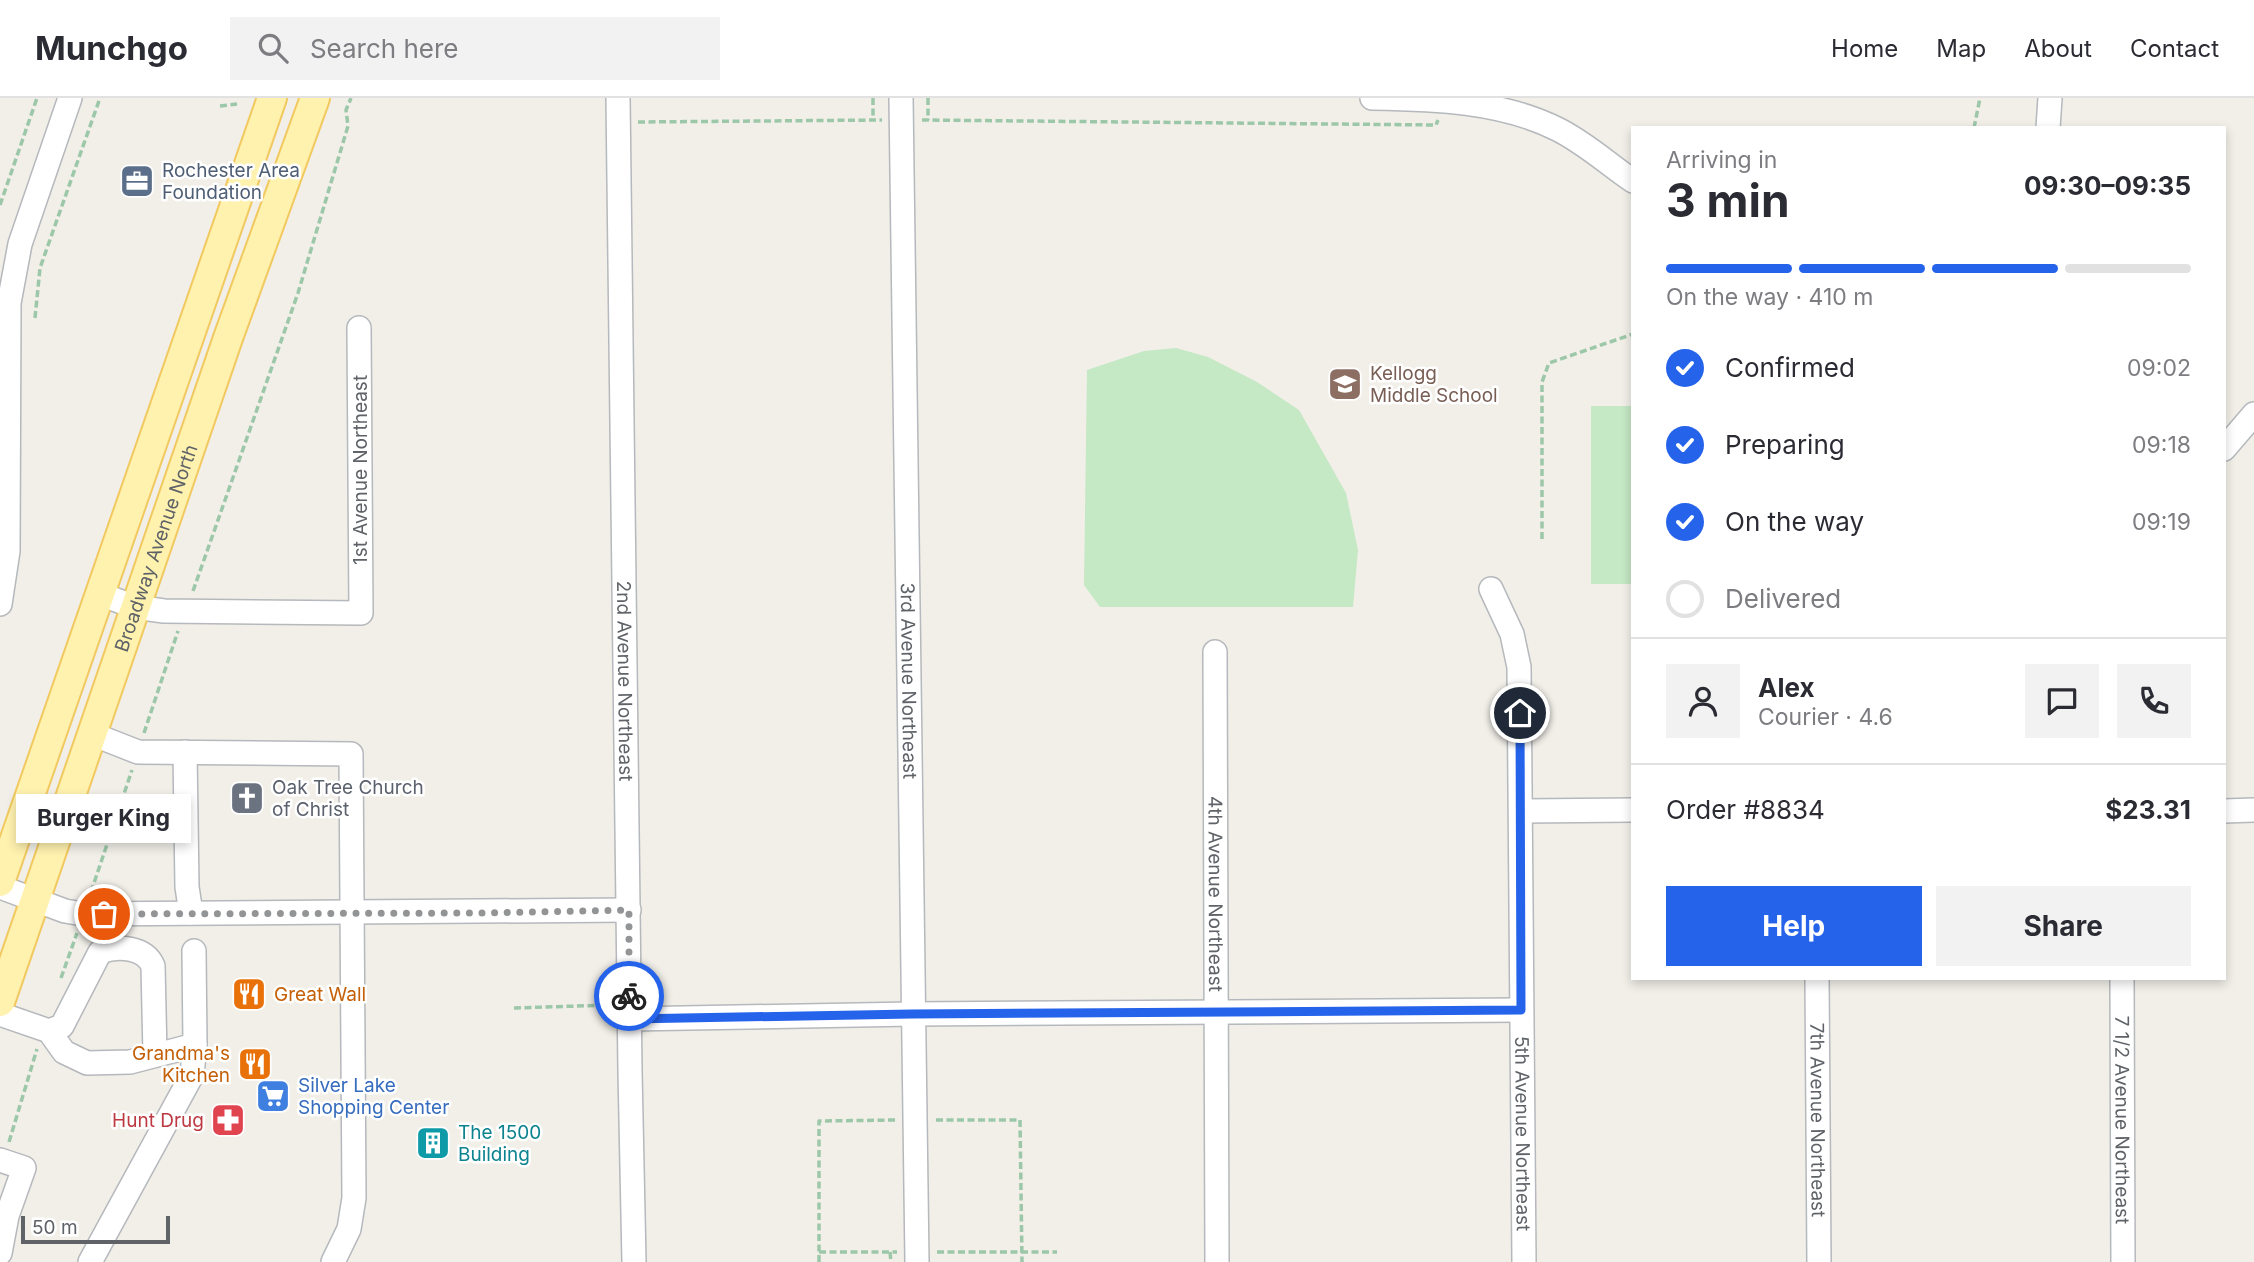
<!DOCTYPE html>
<html lang="en">
<head>
<meta charset="utf-8">
<style>
	:root { --surface:#fff; --page:#f2f2f3; --text:#2b2b33; --muted:#7c7c81; --line:#e1e1e2; --accent:#2563eb }
	body { margin:0; font-family:Inter,sans-serif; background:var(--page); color:var(--text); height:100vh; display:flex; flex-direction:column; font-size:26px; white-space:nowrap }
	* { box-sizing:border-box; margin:0 }
	p { font-size:23px; color:var(--muted) }
	.icon { flex:none; width:38px; height:38px; fill:none; stroke:currentColor; stroke-width:2; stroke-linecap:round; stroke-linejoin:round }
	.map { position:relative; flex:1; overflow:hidden }
	.panel { position:absolute; left:1631px; top:28px; width:595px; height:854px; display:flex; flex-direction:column; background:var(--surface); border-radius:0px; box-shadow:0 4px 10px #0003 }
	.panel>* { flex:none }
	.scale { position:absolute; left:21px; bottom:18px; width:149px; box-sizing:border-box; padding-left:7px; border:4px solid #5f6368; border-top:0; font-size:19px; line-height:24px; white-space:nowrap; color:#5f6368; -webkit-text-stroke:5px #fff; paint-order:stroke }
	.pin { position:absolute; display:grid; place-items:center; width:60px; height:60px; color:#fff; margin:-30px; border:4px solid #fff; border-radius:50%; box-shadow:0 2px 7px #0007 }
	.courier { position:absolute; display:grid; place-items:center; width:70px; height:70px; margin:-35px; border:5px solid #2563eb; border-radius:50%; background:#fff; color:#222; box-shadow:0 2px 9px #0007 }
	.bubble { position:absolute; height:49px; border-radius:0px; background:var(--surface); box-shadow:0 4px 10px #0003; font-size:23px; font-weight:700; line-height:49px; text-align:center }
	.head em { font-style:normal; font-weight:700 }
	.head div { display:flex; flex-direction:column-reverse }
	.head { display:flex; align-items:center; justify-content:space-between; height:119px; padding:0 35px }
	h1 { font-size:46px; font-weight:700; line-height:52px }
	.bar { display:grid; grid-template-columns:repeat(4,1fr); gap:10px 7px; align-content:center; height:84px; padding:0 35px }
	.bar i { height:9px; border-radius:5px; background:var(--line) }
	.bar .on { background:var(--accent) }
	.bar p { grid-column:span 4 }
	.line { display:flex; align-items:center; gap:18px; padding:0 35px; border-top:2px solid var(--line) }
	.line div { flex:1 }
	.round { display:grid; place-items:center; flex:none; width:74px; height:74px; border-radius:0px; background:var(--page) }
	ol { padding:0 35px; list-style:none }
	li { display:flex; align-items:center; gap:21px; height:77px }
	li p { margin-inline-start:auto }
	li .icon { padding:7px; border-radius:50%; background:var(--accent); color:#fff; stroke-width:4 }
	li:last-child { color:var(--muted) }
	li i { width:38px; height:38px; border:4px solid var(--line); border-radius:50% }
	.cta { display:flex; gap:14px; margin-top:auto; padding:14px 35px }
	.cta a { flex:1; height:80px; border-radius:0px; background:var(--accent); color:#fff; font-size:28px; font-weight:700; line-height:80px; text-align:center }
	.cta a+a { background:var(--page); color:var(--text) }
	header { display:flex; align-items:center; gap:42px; box-sizing:border-box; height:98px; padding:0 35px; background:var(--surface); border-bottom:2px solid var(--line) }
	header strong { font-size:33px }
	nav { display:flex; gap:38px; margin-inline-start:auto; font-size:24px }
	.search { width:490px; height:63px; background:var(--page); display:flex; align-items:center; gap:18px; box-sizing:border-box; padding:0 24px; border-radius:0px; color:var(--muted); font-size:26px }
	.map>svg:first-child { display:block }
	.green { fill:#c5e8c5 }
	.lines { fill:none; stroke-linecap:round; stroke-linejoin:round }
	.minor-casing { stroke:#b5b8bc; stroke-width:26 }
	.major-casing { stroke:#f2c960; stroke-width:32 }
	.path { stroke:#9cc7a9; stroke-width:3.5; stroke-dasharray:7 3.5; stroke-linecap:butt }
	.minor { stroke:#fff; stroke-width:23 }
	.major { stroke:#fff2af; stroke-width:28 }
	.done { stroke:#929495; stroke-width:7; stroke-dasharray:0 12.6 }
	.route { stroke:#2563eb; stroke-width:9 }
	.labels { text-anchor:middle; stroke-width:5; stroke-linejoin:round; paint-order:stroke }
	.service-label { font-size:19px; fill:#4e5e75; stroke:#fff; text-anchor:start }
	.education-label { font-size:19px; fill:#785e54; stroke:#fff; text-anchor:start }
	.street-label { font-size:19px; fill:#5f6368; stroke:#fff }
	.worship-label { font-size:19px; fill:#5b616d; stroke:#fff; text-anchor:start }
	.food-label { font-size:19px; fill:#c56008; stroke:#fff; text-anchor:start }
	.shop-label { font-size:19px; fill:#366cbe; stroke:#fff; text-anchor:start }
	.health-label { font-size:19px; fill:#be3a42; stroke:#fff; text-anchor:end }
	.culture-label { font-size:19px; fill:#0d838f; stroke:#fff; text-anchor:start }
</style>
</head>
<body>
<header>
<strong>Munchgo</strong>
<div class="search"><svg class="icon" aria-label="search" viewBox="0 0 24 24"><circle cx="10" cy="10" r="6"/><path d="M15 15l6 6"/></svg>Search here</div>
<nav><a>Home</a><a>Map</a><a>About</a><a>Contact</a></nav>
</header>
<div class="map">
<svg width="2254" height="1164" viewBox="0 0 2254 1164">
	<rect width="100%" height="100%" fill="#f1efe8"/>
	<path class="green" d="M1176 250 1208 259 1257 284 1299 312 1346 395 1358 452 1353 509H1100L1084 487 1087 272 1144 253Z
		M1591 308H1633V486H1591Z"/>
	<g class="lines">
		<g class="minor-casing">
			<g id="minor">
				<path id="s1" d="M618 0 630 973 634 1164"/>
				<path id="s2" d="M901 0 917 1164"/>
				<path d="M1372 0C1434 1 1501 3 1557 31 1584 44 1608 66 1633 83"/>
				<path d="M2048 30 2050 0"/>
				<path d="M2224 351 2254 316"/>
				<path id="s3" d="M1491 491 1512 536 1519 569 1524 1164"/>
				<path d="M100 496 135 509 164 513 361 515 359 230"/>
				<path d="M0 506 8 453 9 205 20 146 70 0"/>
				<path id="s4" d="M1215 554 1217 1164"/>
				<path d="M92 636 138 654 351 656 354 1100 349 1131 333 1164"/>
				<path d="M185 654 187 789 191 815"/>
				<path d="M1521 713 1633 712"/>
				<path d="M2224 713 2254 712"/>
				<path d="M0 789 65 813 83 816 629 812"/>
				<path id="s5" d="M1817 880 1819 1164"/>
				<path id="s6" d="M2122 880 2123 1164"/>
				<path d="M0 916 49 933 64 954 87 965 130 964 195 947"/>
				<path d="M630 921 912 916 1521 912"/>
				<path d="M49 933 62 928 100 854C118 847 145 849 153 868L155 957"/>
				<path d="M0 1062 24 1070 7 1118 0 1155"/>
				<path d="M90 1164 192 977 195 947 194 853"/>
			</g>
		</g>
		<g class="major-casing">
			<g id="major">
				<path d="M0 784 272 0"/>
				<path id="s7" d="M0 904 228 240 315 0"/>
			</g>
		</g>
		<path class="path" d="M873 0V22
			M928 0V22
			M220 8 237 6
			M922 22 1436 27 1438 22
			M638 24 882 22
			M1974 30 1980 0
			M0 107 37 0
			M35 220 40 170 100 0
			M1542 441V284L1549 265 1633 236
			M193 493 298 195 348 28 346 12 351 0
			M144 635 178 533
			M91 794 132 672
			M61 880 77 835
			M514 910 610 907
			M936 1022H1020L1022 1164
			M9 1044 37 951
			M819 1154H897
			M890 1154 891 1164
			M937 1154H1057
			M819 1164V1023L896 1022"/>
		<use href="#minor" class="minor"/>
		<use href="#major" class="major"/>
	</g>
	<g class="lines">
		<path class="done" d="M104 816 486 815 629 812V898"/>
		<path class="route" d="M629 898 630 921 912 916 1521 912 1520 615"/>
	</g>
	<defs>
		<g id="office-square" transform="scale(1.75)"><rect x="-9" y="-9" width="18" height="18" rx="4" fill="#5c6f8a" stroke="#fff"/><path d="M-6-3h4V-5.5h4V-3h4V5H-6ZM-1-4.5V-3h2v-1.5ZM-6 0V1H6V0Z" fill="#fff"/></g>
		<g id="school-square" transform="scale(1.75)"><rect x="-9" y="-9" width="18" height="18" rx="4" fill="#8d6e63" stroke="#fff"/><path d="M0-5L7-2L0 1L-7-2ZM-4 1L0 2.5L4 1V4Q0 6-4 4Z" fill="#fff"/></g>
		<g id="church-square" transform="scale(1.75)"><rect x="-9" y="-9" width="18" height="18" rx="4" fill="#6b7280" stroke="#fff"/><path d="M-1.2-6h2.4v3.5h3.3v2.4h-3.3V6h-2.4V-.1h-3.3v-2.4h3.3Z" fill="#fff"/></g>
		<g id="restaurant-square" transform="scale(1.75)"><rect x="-9" y="-9" width="18" height="18" rx="4" fill="#e8710a" stroke="#fff"/><path d="M-5-6h1v4h1v-4h1v4h1v-4h1v5L-1.5 .5V6h-2V.5L-5-1ZM5-6V6H3V1.5H1.5Q1.5-4 5-6Z" fill="#fff"/></g>
		<g id="supermarket-square" transform="scale(1.75)"><rect x="-9" y="-9" width="18" height="18" rx="4" fill="#3f7fe0" stroke="#fff"/><path d="M-6-5.5h2.5l.6 2H6L4.5 2H-2.5L-4.4-4H-6ZM-1.5 3.2a1.3 1.3 0 1 0 .1 0ZM3 3.2a1.3 1.3 0 1 0 .1 0Z" fill="#fff"/></g>
		<g id="pharmacy-square" transform="scale(1.75)"><rect x="-9" y="-9" width="18" height="18" rx="4" fill="#e0444e" stroke="#fff"/><path d="M-2-6h4v4h4v4h-4v4h-4v-4h-4v-4h4Z" fill="#fff"/></g>
		<g id="building-square" transform="scale(1.75)"><rect x="-9" y="-9" width="18" height="18" rx="4" fill="#0f9aa8" stroke="#fff"/><path d="M-4-6H4V6H1V3H-1V6H-4ZM-2.5-4.3h1.7v1.8h-1.7ZM.8-4.3h1.7v1.8H.8ZM-2.5-1h1.7V.8h-1.7ZM.8-1h1.7V.8H.8Z" fill="#fff"/></g>
	</defs>
	<g fill-rule="evenodd">
		<use href="#office-square" x="137" y="83"/>
		<use href="#school-square" x="1345" y="286"/>
		<use href="#church-square" x="247" y="700"/>
		<use href="#restaurant-square" x="249" y="896"/>
		<use href="#restaurant-square" x="255" y="966"/>
		<use href="#supermarket-square" x="273" y="998"/>
		<use href="#pharmacy-square" x="228" y="1022"/>
		<use href="#building-square" x="433" y="1045"/>
	</g>
	<g class="labels">
		<g class="service-label">
			<text x="162" y="79">Rochester Area<tspan x="162" dy="22">Foundation</tspan></text>
		</g>
		<g class="education-label">
			<text x="1370" y="282">Kellogg<tspan x="1370" dy="22">Middle School</tspan></text>
		</g>
		<g class="street-label">
			<text transform="translate(360 372) rotate(-90)" y="7">1st Avenue Northeast</text>
			<text dy="7" stroke="none"><textPath href="#s7" startOffset="480">Broadway Avenue North</textPath></text>
			<text dy="7" stroke="none"><textPath href="#s1" startOffset="583">2nd Avenue Northeast</textPath></text>
			<text dy="7" stroke="none"><textPath href="#s2" startOffset="583">3rd Avenue Northeast</textPath></text>
			<text dy="7" stroke="none"><textPath href="#s4" startOffset="242">4th Avenue Northeast</textPath></text>
			<text dy="7" stroke="none"><textPath href="#s5" startOffset="142">7th Avenue Northeast</textPath></text>
			<text dy="7" stroke="none"><textPath href="#s6" startOffset="142">7 1/2 Avenue Northeast</textPath></text>
			<text dy="7" stroke="none"><textPath href="#s3" startOffset="550">5th Avenue Northeast</textPath></text>
		</g>
		<g class="worship-label">
			<text x="272" y="696">Oak Tree Church<tspan x="272" dy="22">of Christ</tspan></text>
		</g>
		<g class="food-label">
			<text x="274" y="903">Great Wall</text>
			<text x="230" y="962" text-anchor="end">Grandma's<tspan x="230" dy="22">Kitchen</tspan></text>
		</g>
		<g class="shop-label">
			<text x="298" y="994">Silver Lake<tspan x="298" dy="22">Shopping Center</tspan></text>
		</g>
		<g class="health-label">
			<text x="204" y="1029">Hunt Drug</text>
		</g>
		<g class="culture-label">
			<text x="458" y="1041">The 1500<tspan x="458" dy="22">Building</tspan></text>
		</g>
	</g>
</svg>
<div class="scale">50 m</div>
<div class="pin" style="left:104px;top:816px;background:#ea580c"><svg class="icon" aria-label="bag" viewBox="0 0 24 24"><path d="M5 8h14l-1 12H6zM9 8a3 3 0 0 1 6 0"/></svg></div>
<div class="pin" style="left:1520px;top:615px;background:#1f2937"><svg class="icon" aria-label="home" viewBox="0 0 24 24"><path d="M3 11l9-7 9 7M6 9v11h12V9"/></svg></div>
<div class="courier" style="left:629px;top:898px"><svg class="icon" aria-label="bike" viewBox="0 0 24 24"><circle cx="6" cy="16" r="4"/><circle cx="18" cy="16" r="4"/><path d="M6 16l4-8h5l3 8M10 8l3 8H6M13 5h3"/></svg></div>
<div class="bubble" style="left:16px;top:696px;width:175px">Burger King</div>
<section class="panel">
<div class="head"><div><h1>3 min</h1><p>Arriving in</p></div><em>09:30–09:35</em></div>
<div class="bar"><i class="on"></i><i class="on"></i><i class="on"></i><i></i><p>On the way · 410 m</p></div>
<ol>
<li><svg class="icon" aria-label="check" viewBox="0 0 24 24"><path d="M5 12l5 5 9-10"/></svg>Confirmed<p>09:02</p></li>
<li><svg class="icon" aria-label="check" viewBox="0 0 24 24"><path d="M5 12l5 5 9-10"/></svg>Preparing<p>09:18</p></li>
<li><svg class="icon" aria-label="check" viewBox="0 0 24 24"><path d="M5 12l5 5 9-10"/></svg>On the way<p>09:19</p></li>
<li><i></i>Delivered</li>
</ol>
<div class="line" style="height:126px"><a class="round"><svg class="icon" aria-label="person" viewBox="0 0 24 24"><circle cx="12" cy="8" r="4"/><path d="M4 21q1-7 8-7t8 7"/></svg></a><div><b>Alex</b><p>Courier · 4.6</p></div><a class="round"><svg class="icon" aria-label="chat" viewBox="0 0 24 24"><path d="M4 5h16v11H9l-5 4z"/></svg></a><a class="round"><svg class="icon" aria-label="phone" viewBox="0 0 24 24"><path d="M5 4h4l2 5-3 2q2 4 5 5l2-3 5 2v4C11 20 4 13 5 4z"/></svg></a></div>
<div class="line" style="height:91px"><div>Order #8834</div><b>$23.31</b></div>
<div class="cta"><a>Help</a><a>Share</a></div>
</section>
</div>
</body>
</html>
